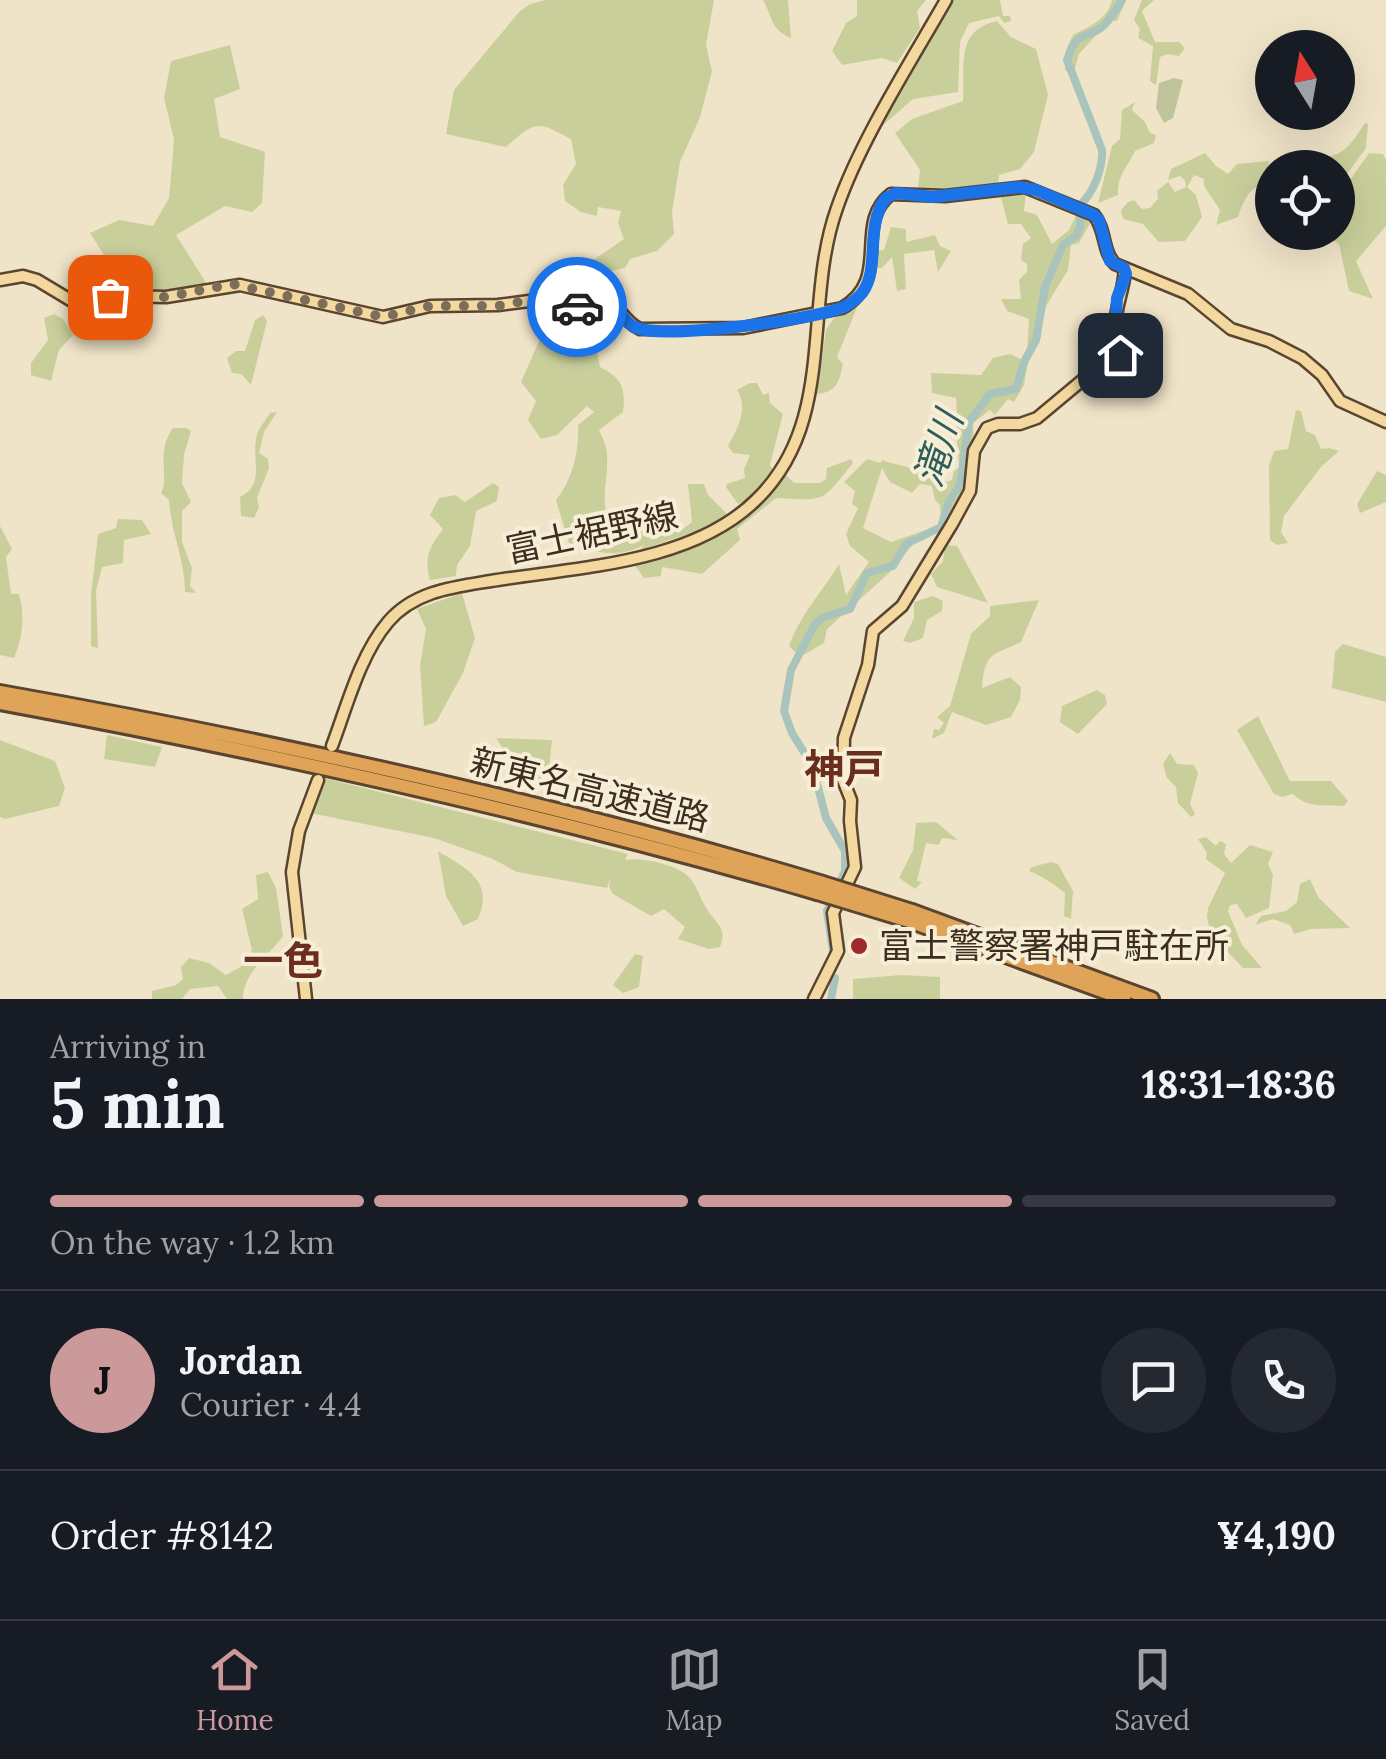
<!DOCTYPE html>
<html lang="en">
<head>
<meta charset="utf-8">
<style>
	:root { --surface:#171b24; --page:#242831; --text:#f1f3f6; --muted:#9ea1a6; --line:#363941; --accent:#cc999b }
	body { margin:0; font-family:Lora,"Noto Sans JP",serif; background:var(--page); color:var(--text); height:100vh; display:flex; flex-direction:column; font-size:38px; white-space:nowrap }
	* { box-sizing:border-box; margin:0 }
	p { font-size:32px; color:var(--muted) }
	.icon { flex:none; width:55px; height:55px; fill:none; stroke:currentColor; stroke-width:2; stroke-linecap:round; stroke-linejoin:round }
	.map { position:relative; height:999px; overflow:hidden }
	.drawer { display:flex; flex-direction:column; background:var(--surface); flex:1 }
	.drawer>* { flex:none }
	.needle { width:65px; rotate:349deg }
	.controls { position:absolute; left:1255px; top:30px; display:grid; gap:20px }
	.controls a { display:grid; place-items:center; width:100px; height:100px; border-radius:50%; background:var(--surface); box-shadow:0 10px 40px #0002; font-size:50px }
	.pin { position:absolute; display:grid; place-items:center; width:85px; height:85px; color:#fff; margin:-42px; border-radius:20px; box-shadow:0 5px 15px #0006 }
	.courier { position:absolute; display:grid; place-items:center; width:100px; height:100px; margin:-50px; border:8px solid #1a73e8; border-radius:50%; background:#fff; color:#222; box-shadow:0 2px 12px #0007 }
	.summary em { font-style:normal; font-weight:800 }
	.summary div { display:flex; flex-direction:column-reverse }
	.summary { display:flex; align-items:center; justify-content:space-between; height:170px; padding:0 50px }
	h1 { font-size:65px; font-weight:800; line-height:75px }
	.bar { display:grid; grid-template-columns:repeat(4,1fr); gap:15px 10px; align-content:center; height:120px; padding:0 50px }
	.bar i { height:12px; border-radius:8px; background:var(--line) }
	.bar .on { background:var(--accent) }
	.bar p { grid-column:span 4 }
	.line { display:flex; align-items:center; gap:25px; padding:0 50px; border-top:2px solid var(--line) }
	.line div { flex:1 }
	.round { display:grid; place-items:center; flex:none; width:105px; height:105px; border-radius:52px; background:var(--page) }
	.tab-bar { display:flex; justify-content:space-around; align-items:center; height:140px; border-top:2px solid var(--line); background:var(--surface); font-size:28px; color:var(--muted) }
	.tab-bar a { display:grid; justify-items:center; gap:5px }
	.tab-bar .on { color:var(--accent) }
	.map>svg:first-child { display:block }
	.green { fill:#c9cf9b; fill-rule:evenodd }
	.cemetery { fill:#bfc49a }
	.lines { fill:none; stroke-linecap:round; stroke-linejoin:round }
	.river { stroke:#a9c4bc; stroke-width:8 }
	.primary-casing { stroke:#5b4430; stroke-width:15 }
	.motorway-casing { stroke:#5b4430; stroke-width:18 }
	.primary { stroke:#f3d9a0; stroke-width:10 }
	.motorway { stroke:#e0a458; stroke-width:12 }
	.motorway-bridge-casing { stroke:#5b4430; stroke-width:18; stroke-linecap:butt }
	.motorway-bridge { stroke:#e0a458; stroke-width:12 }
	.done { stroke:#7c6e5b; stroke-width:10; stroke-dasharray:0 18 }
	.route { stroke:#1a73e8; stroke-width:12 }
	.poi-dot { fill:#9e2a2b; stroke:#f7eed8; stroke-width:4 }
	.labels { text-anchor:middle; stroke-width:8; stroke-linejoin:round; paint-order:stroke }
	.street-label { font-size:35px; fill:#3d2e20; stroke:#f7eed8 }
	.poi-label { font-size:35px; fill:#3d2e20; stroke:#f7eed8; text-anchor:start }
	.water-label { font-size:38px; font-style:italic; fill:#2f5d5a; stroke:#f7eed8 }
	.quarter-label { font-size:40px; font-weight:bold; fill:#6b2e1e; stroke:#f7eed8 }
</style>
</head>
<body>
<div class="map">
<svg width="1386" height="999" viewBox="0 0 1386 999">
	<rect width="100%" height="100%" fill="#f0e4c8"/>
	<path class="green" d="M546 0H714L706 45 712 71 700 117 680 162 672 212 674 234 657 251 630 259 625 268 611 271V294L589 285 585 266 624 239 618 223 621 211 598 207 597 216 581 212 565 201 563 185 576 164 571 139C536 120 535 121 506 147L446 134 454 90 520 11 530 4Z
		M763 0H788L791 38C770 29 773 18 763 0Z
		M857 0H926L917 11 920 28 897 63 882 58 842 65 832 51 846 23 857 16Z
		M952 0H1000L1003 16H1010L1011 21 1004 23 999 16 969 23 960 42 958 92 913 99 881 127Z
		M1112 0H1126L1117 21 1110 20 1079 54 1075 69 1068 72 1065 70V52L1073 35C1090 26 1107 20 1112 0Z
		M1142 0H1154L1142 11 1155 42H1179L1185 48 1179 56 1168 54 1160 57 1156 85 1150 81 1153 46 1138 38 1140 29 1134 20Z
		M997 21 1011 37 1036 49 1048 95 1034 152 1020 169 999 175 998 187 926 193 918 189 920 170 895 133 912 119 963 101C965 66 955 30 997 21Z
		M230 45 240 89 214 99 220 137 265 152 262 203 252 212 225 206 176 235 208 286 162 293 130 291 133 265 104 255 90 233 119 220 153 226 169 198 172 165 174 139 164 98 171 61Z
		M1135 102 1132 110 1145 122 1150 133 1156 135 1154 143 1135 151C1128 167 1117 175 1118 195L1098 203 1112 146 1120 139 1122 110Z
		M1365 123 1368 124 1366 148 1344 178 1338 179V168L1298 167V163C1339 153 1341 161 1365 123Z
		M1205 153 1216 166 1228 174 1237 164 1269 161V181C1249 189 1245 196 1238 217L1216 225 1220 210 1204 186V179L1194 175 1187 187 1196 195 1202 217 1185 241 1159 242 1143 224 1123 219 1121 210 1128 202 1134 200 1142 209 1150 208 1158 199 1157 191 1168 182 1175 192 1186 187 1185 180 1180 176 1168 180 1171 169Z
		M1369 153 1383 154 1386 160V226L1356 261 1373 299 1349 291 1339 244 1319 233 1338 232V197Z
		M1026 191 1024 211 1037 215 1052 244 1069 230 1077 213 1093 218 1079 243 1071 245 1068 270 1043 311 1041 337 1028 362 1024 385 1014 402 1008 399 995 415 990 410 973 423C977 457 963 507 939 533L915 534 916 541 889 573 827 629 824 643 800 657 789 646C800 615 822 592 839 564L846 595 869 562 850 546 846 534 858 508 852 504 855 491 844 482 867 459 881 463 882 460C904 468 927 468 947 482L952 480 954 471 960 467C955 443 958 422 956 398L932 393 931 373 981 375 993 358 1010 354 1021 359 1027 352 1029 319 1007 311 1001 299H1021L1019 280 1027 272V264L1021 260 1023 244 1031 238 1021 224H1008L1000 194ZM882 468 890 482 912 493 920 484 932 486 935 500 940 505 941 520 937 526 891 542 863 528Z
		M891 227 906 229V242L935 235 940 246 951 251 938 272 934 250 904 254 906 289 897 291 892 257 882 268H873V251L884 250Z
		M593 303 575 334 582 347 597 352 600 367C622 378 626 388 623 412L599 430C602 437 607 446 607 454 609 486 596 503 616 535L655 522 661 531 679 532 692 522 688 484H704L708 495 728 515 701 530 640 550 644 545C617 559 596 553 569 543L556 500C573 479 579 451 578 425L594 412 587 406 557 435 541 439 528 420 536 401 521 382 540 339 566 323 568 313Z
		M858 305 837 357 843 364C839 382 837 392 817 394L826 330 834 318Z
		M54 314 63 319 73 335 59 350 51 381 31 375V363L48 340 44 318Z
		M263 315 267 321 251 385 241 374 232 373 227 358 236 351H245L255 320Z
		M750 383H757L763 395 769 393 770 403 783 414 770 465 773 470 748 500 738 504 726 487 727 484 745 478 744 469 750 455 733 453 728 446C737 430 749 408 737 390Z
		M1296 410 1301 411 1306 431 1315 435 1321 449 1329 448 1339 451 1321 467 1284 516 1281 532 1288 543 1277 545 1270 540 1269 466 1274 451 1288 449Z
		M277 412 264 432 259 453 268 459 269 468 257 498 259 507 254 518 241 516 240 497C267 483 250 458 257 435 259 427 266 420 270 413Z
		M173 428H186L191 431 184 455 182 483 191 502 182 511V542L192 568 190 586 196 593 185 592C185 560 171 533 169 500L161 493C170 476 155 453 173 428Z
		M851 459 853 463C821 502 828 501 776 498L737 529 740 540 702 574 662 567 661 576 644 578 633 563C678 553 726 538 760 504 769 495 776 484 786 475L794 483H820L826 479 827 468Z
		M1377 471 1386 475V502L1360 513 1357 504Z
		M493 483 499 487 497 501 476 511 470 546 457 565 456 576 430 580C424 558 429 547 443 529L430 515 439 498 455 495 465 502Z
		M118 519 142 520 151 534 124 540 123 563 102 567 96 591 98 648 91 646V595L98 534 116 528Z
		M0 526 12 549 6 557 11 594H19C25 615 23 638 14 658L0 655Z
		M945 545 957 546 988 603 937 587 931 574 943 561Z
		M462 593 475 638 463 673 436 722 424 726 420 666 426 629 417 609Z
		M933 596 943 601 942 611 927 620 923 638 910 643 903 641 914 618V602Z
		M1039 600 1021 642C992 656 985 651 982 688L1010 677 1021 687 1020 700 1011 717 986 725 952 712 944 733 932 739 934 729 939 730 944 723 937 717 950 706 971 634 990 616V606Z
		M1343 644 1386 657V702L1332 688 1335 652Z
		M1097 690 1105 695 1107 704 1078 734 1060 722 1062 706Z
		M1258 716 1290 781H1331L1348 801 1344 806C1326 805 1306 808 1293 794L1282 797 1274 794 1237 730Z
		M107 735 162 747 155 767 104 759Z
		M496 738 552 740 547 787 508 781 517 769Z
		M0 740 55 761 65 788 59 806 5 819 0 817Z
		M1170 753 1177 764 1194 765 1198 773 1190 804 1195 814 1191 817 1178 803 1176 787 1167 778 1163 764Z
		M324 778 628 854 625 860C640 857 675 864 688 876 697 885 701 901 708 911 718 925 727 929 720 947L709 949 678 939 685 927 664 909 651 916 613 894 609 887 611 878 607 888 517 872 493 859 434 838 310 813Z
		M936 822 958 840 942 838 939 845 926 843 917 881 922 882 915 889 899 878 913 850 916 823Z
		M1206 837 1216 846 1220 841 1226 844 1224 854 1231 863 1250 845 1273 852 1268 864 1273 875 1269 908 1246 918 1237 904 1230 905 1228 911 1242 945 1262 968H1243L1220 944 1213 943 1207 917 1208 908 1225 873 1206 859 1207 853 1198 839Z
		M438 851C467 869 494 880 478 919L463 926 446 896Z
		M1051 862 1058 864 1073 891 1071 919 1064 916 1065 893C1055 885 1042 876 1029 871L1032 867Z
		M268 872 276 888 283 936C269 956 243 972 243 999H227L218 986 190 989 182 999H152V991L176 985 183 979 181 967 189 958 209 963 226 975 242 966 252 950 242 909 258 899 256 875Z
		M1310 879 1318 897 1350 928 1311 929 1294 934 1290 925 1273 919 1255 925 1261 916 1286 911 1297 902 1300 884Z
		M635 954 643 956 639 987 623 993 613 985Z
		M901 975 940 977V999H853V979Z"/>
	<path class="cemetery" d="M1174 78 1183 80 1173 118 1164 123 1156 108 1159 83Z"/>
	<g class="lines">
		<path class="river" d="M833 951 827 911 845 871V851L826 818 812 765 792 733 784 711 791 670 815 624 824 617 850 609 867 573 893 566 906 544 941 527 949 501 960 485 969 422 990 394 1016 389 1024 362 1036 340 1045 287 1063 245 1076 236 1080 227 1081 204C1094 192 1103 167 1102 150L1067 60C1078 28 1083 42 1102 27 1110 21 1117 8 1122 0
			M831 999 835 978"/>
		<g class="primary-casing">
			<path id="primary" d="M0 280 23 276 37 280 72 301 86 303 117 296 166 297 240 285 383 317 430 306 498 305 529 301 569 309 600 296C618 301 623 322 640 329L743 328 842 308C893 279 852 224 891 194L945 196 1025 187 1094 215C1106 229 1102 251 1115 264L1188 294 1231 329 1269 341 1302 358 1322 375 1340 401 1386 422
				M332 746C347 706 360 655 388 622 414 591 454 587 491 581 577 567 690 564 755 501 838 422 802 306 837 208 860 141 910 63 946 0
				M306 999 292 872 299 831 318 780
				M814 999 838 951 833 913 855 867 850 821 851 800 843 780 844 738 868 665 873 631 902 606 952 524 970 491 974 451 987 428 998 424H1020L1037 418 1085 378 1116 367C1123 353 1115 341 1115 326 1115 307 1127 280 1124 268"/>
		</g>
		<g class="motorway-casing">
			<path id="motorway" d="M0 692C276 741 552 802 820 882
				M0 703C275 754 549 815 817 893
				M912 911 1152 999
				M909 921 1124 999"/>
		</g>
		<use href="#primary" class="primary"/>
		<use href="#motorway" class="motorway"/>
		<g class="motorway-bridge-casing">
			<path id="motorway-bridge" d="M820 882 912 911
				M817 893 909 921"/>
		</g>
		<use href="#motorway-bridge" class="motorway-bridge"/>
	</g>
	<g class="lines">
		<path class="done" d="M110 297H166L232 284 383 317 430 306H498L529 300 565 308 577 307"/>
		<path class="route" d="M577 307 590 298 605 296C617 305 623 323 637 328 666 339 813 320 844 307 850 304 857 299 862 293 881 268 864 227 886 198L896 193 933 197 1019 187 1036 190 1094 215 1099 220 1110 261 1124 268 1126 274 1117 298 1115 332 1120 355"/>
	</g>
	<circle class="poi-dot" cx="859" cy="946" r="10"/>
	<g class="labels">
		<g class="street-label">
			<text transform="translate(592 533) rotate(-12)" y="12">富士裾野線</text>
			<text transform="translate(590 790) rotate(14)" y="12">新東名高速道路</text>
		</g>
		<g class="poi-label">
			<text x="879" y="958">富士警察署神戸駐在所</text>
		</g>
		<g class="water-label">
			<text transform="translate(939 449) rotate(-72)" y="13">滝川</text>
		</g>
		<g class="quarter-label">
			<text x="844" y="783">神戸</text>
			<text x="283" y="975">一色</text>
		</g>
	</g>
</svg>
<div class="controls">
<a><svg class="needle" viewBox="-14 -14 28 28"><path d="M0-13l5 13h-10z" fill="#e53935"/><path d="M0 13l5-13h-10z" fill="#9ea1a6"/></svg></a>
<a><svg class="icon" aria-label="locate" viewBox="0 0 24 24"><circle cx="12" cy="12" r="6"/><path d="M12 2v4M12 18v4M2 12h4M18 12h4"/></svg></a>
</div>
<div class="pin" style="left:110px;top:297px;background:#ea580c"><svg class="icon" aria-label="bag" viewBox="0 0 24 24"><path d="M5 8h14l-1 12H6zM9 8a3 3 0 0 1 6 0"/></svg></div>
<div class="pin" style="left:1120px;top:355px;background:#1f2937"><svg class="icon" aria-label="home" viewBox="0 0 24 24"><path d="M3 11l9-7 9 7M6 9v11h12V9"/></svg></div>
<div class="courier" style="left:577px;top:307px"><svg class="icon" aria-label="car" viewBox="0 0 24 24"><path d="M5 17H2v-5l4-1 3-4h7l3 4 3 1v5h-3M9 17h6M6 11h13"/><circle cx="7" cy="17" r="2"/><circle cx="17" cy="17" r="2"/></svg></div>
</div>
<section class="drawer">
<div class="summary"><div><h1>5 min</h1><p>Arriving in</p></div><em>18:31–18:36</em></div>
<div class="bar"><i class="on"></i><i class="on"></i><i class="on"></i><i></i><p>On the way · 1.2 km</p></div>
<div class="line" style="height:180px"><b class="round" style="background:var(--accent);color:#111">J</b><div><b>Jordan</b><p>Courier · 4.4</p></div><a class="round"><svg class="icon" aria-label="chat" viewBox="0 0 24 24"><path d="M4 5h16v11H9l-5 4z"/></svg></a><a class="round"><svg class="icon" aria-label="phone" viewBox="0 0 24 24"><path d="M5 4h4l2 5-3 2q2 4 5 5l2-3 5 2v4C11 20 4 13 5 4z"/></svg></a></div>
<div class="line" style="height:130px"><div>Order #8142</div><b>¥4,190</b></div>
</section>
<nav class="tab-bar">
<a class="on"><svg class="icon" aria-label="home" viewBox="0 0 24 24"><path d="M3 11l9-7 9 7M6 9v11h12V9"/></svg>Home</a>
<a><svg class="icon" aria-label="map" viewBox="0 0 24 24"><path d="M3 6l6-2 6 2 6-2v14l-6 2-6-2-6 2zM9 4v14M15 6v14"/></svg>Map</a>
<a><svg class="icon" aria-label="saved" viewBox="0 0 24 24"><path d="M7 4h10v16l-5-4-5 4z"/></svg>Saved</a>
</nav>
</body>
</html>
